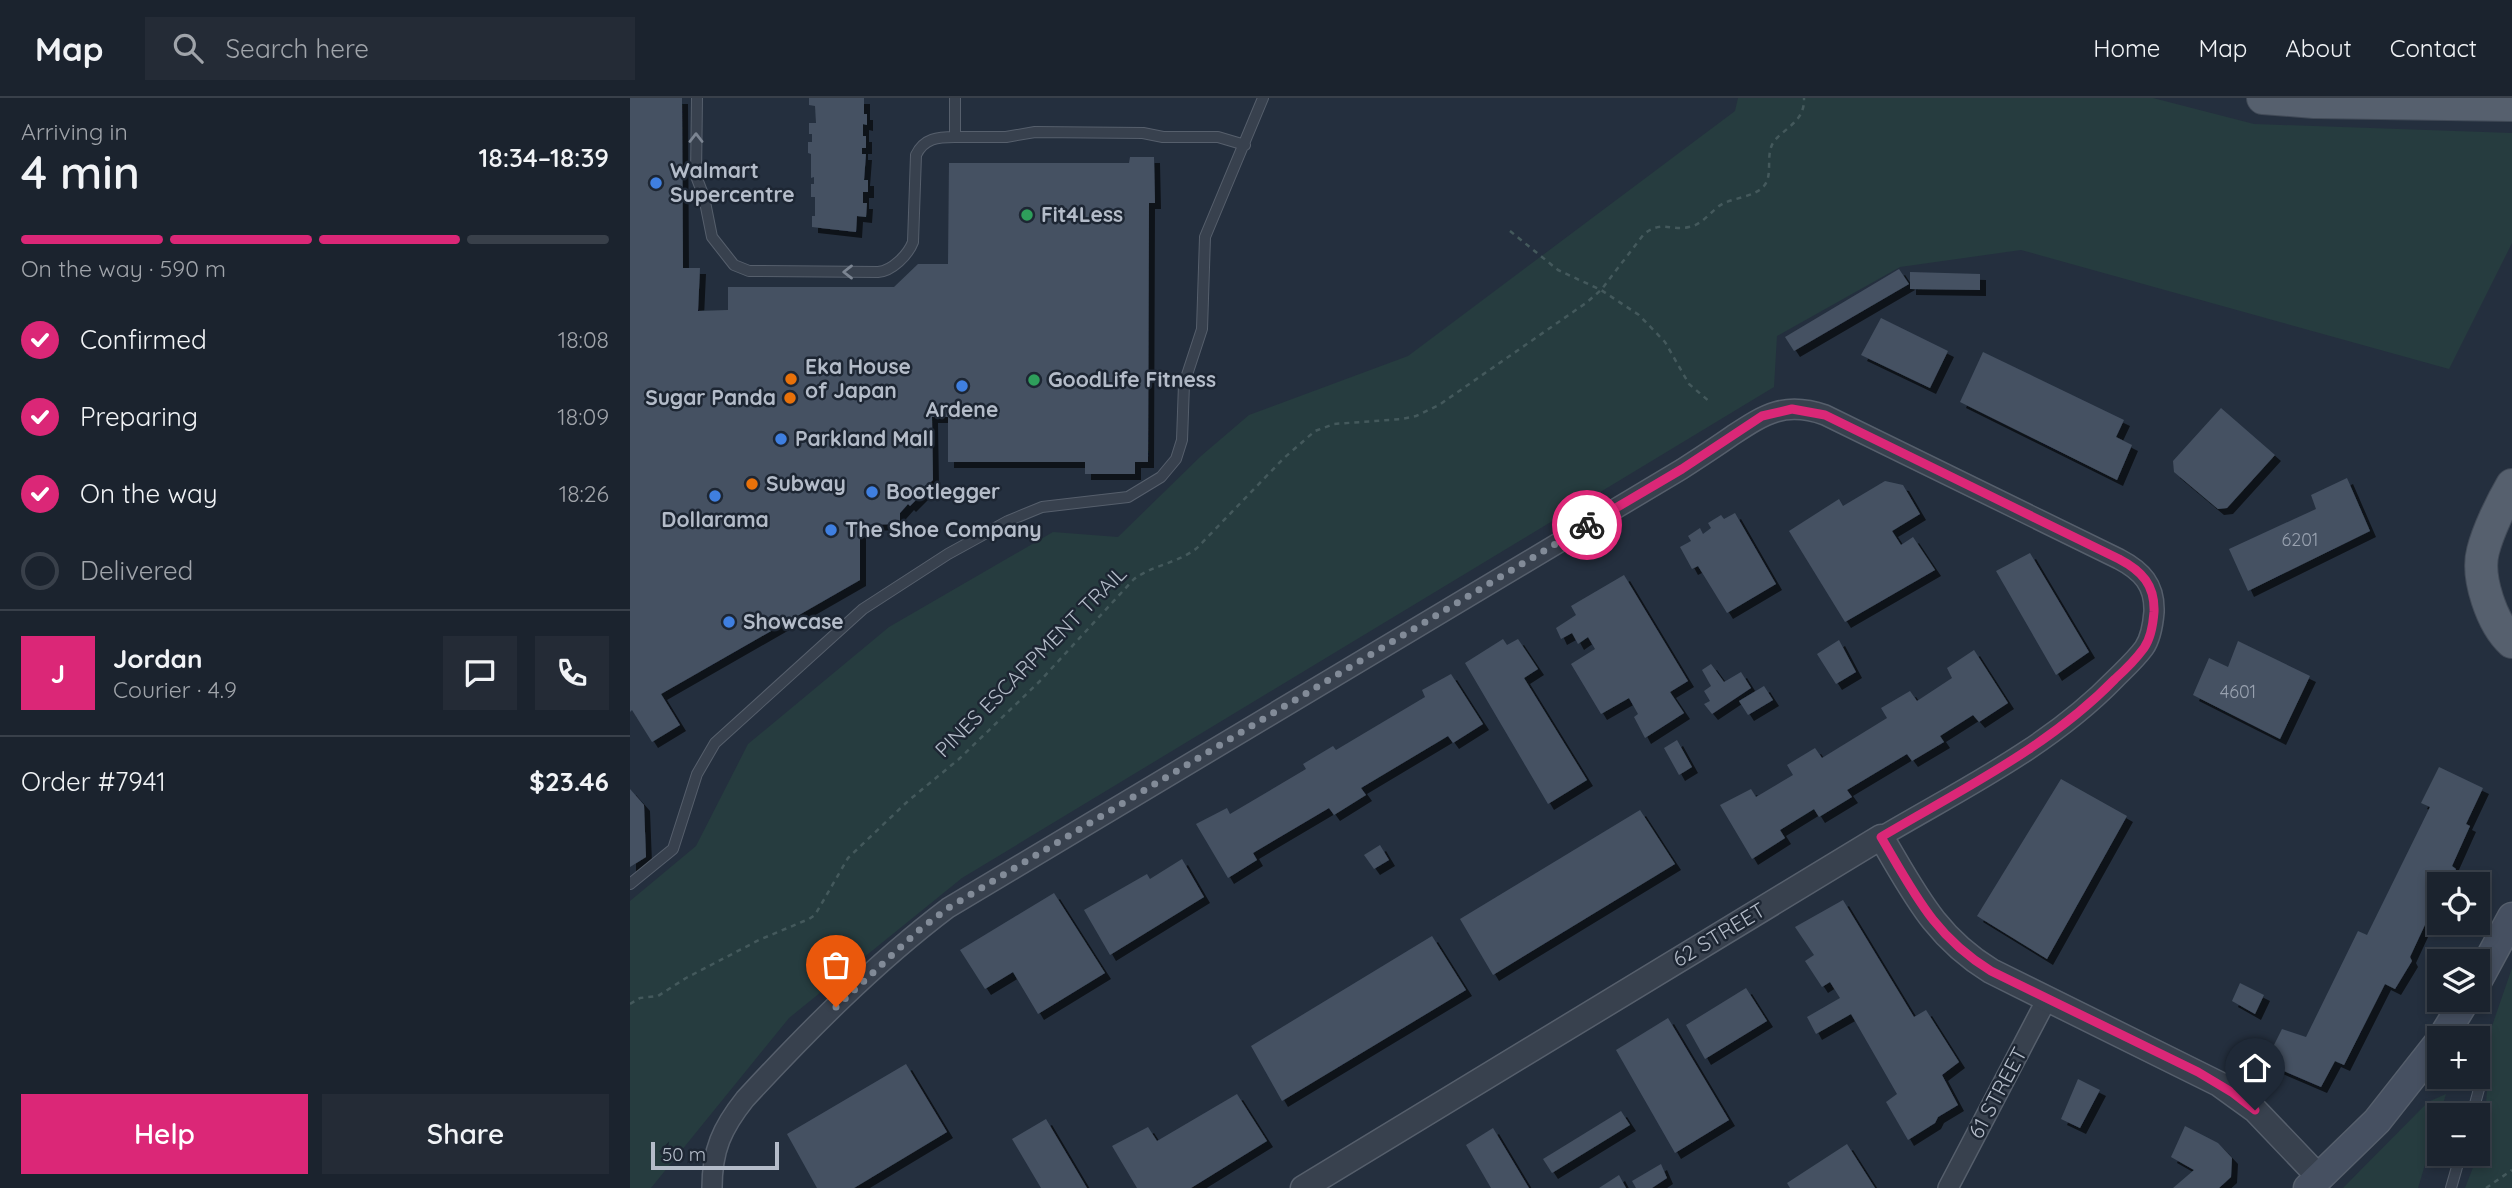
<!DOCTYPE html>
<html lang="en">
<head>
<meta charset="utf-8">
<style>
	:root { --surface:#1b232e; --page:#242b36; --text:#f1f3f6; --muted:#a0a4aa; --line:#39404a; --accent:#db2777 }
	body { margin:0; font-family:Quicksand,sans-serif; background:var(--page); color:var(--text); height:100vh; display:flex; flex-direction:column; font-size:26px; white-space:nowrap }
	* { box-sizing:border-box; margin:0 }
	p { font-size:23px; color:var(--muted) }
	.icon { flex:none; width:38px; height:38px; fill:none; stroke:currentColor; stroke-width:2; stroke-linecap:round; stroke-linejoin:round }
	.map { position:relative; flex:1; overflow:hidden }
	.details { display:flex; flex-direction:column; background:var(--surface); width:630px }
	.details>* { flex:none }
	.controls { position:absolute; left:1797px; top:774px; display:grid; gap:14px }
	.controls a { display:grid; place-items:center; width:63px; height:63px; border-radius:0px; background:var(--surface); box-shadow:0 4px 10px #0003,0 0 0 2px var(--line); font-size:35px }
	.scale { position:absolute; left:21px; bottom:18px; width:128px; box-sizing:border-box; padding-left:7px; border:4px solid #b4bcc9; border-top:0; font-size:19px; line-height:24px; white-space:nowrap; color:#b4bcc9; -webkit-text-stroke:5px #1d2633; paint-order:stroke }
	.pin { position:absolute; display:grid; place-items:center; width:60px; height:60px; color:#fff; margin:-72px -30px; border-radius:50% 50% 50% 0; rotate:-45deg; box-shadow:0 0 7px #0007 }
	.pin .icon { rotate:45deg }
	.courier { position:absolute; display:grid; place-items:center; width:70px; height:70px; margin:-35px; border:5px solid #db2777; border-radius:50%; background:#fff; color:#222; box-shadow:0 2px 9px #0007 }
	.head em { font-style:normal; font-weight:600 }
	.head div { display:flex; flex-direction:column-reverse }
	.head { display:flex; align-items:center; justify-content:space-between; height:119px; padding:0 21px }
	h1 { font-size:46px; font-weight:600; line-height:52px }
	.bar { display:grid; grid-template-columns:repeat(4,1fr); gap:10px 7px; align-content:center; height:84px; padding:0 21px }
	.bar i { height:9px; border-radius:5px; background:var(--line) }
	.bar .selected { background:var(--accent) }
	.bar p { grid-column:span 4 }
	.line { display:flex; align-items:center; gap:18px; padding:0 21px; border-top:2px solid var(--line) }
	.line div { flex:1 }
	.round { display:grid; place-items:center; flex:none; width:74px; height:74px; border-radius:0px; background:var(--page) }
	ol { padding:0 21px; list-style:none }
	li { display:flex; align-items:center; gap:21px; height:77px }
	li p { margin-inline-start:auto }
	li .icon { padding:7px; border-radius:50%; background:var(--accent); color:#fff; stroke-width:4 }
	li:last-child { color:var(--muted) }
	li i { width:38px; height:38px; border:4px solid var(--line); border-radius:50% }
	.cta { display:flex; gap:14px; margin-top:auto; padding:14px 21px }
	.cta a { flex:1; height:80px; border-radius:0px; background:var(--accent); color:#fff; font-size:28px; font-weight:600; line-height:80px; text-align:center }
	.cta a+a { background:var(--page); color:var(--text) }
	header { display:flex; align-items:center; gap:42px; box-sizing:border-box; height:98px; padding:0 35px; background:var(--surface); border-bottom:2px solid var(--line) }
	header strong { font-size:33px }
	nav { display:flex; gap:38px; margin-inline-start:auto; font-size:24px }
	.search { width:490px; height:63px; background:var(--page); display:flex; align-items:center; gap:18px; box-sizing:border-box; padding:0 24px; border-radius:0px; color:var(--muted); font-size:26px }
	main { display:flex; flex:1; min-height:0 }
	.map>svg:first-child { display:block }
	.green { fill:#263c3f }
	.building { fill:#455162; filter:url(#shadow) }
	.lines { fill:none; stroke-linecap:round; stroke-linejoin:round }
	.service-casing { stroke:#565f6c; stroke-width:12 }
	.minor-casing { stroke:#565f6c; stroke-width:22 }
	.tertiary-casing { stroke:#565f6c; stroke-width:27 }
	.secondary-casing { stroke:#565f6c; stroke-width:31 }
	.primary-casing { stroke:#414a57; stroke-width:34 }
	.path { stroke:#44595c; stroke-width:2.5; stroke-dasharray:5 5; stroke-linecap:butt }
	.service { stroke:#38414e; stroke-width:10 }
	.minor { stroke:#38414e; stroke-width:19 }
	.tertiary { stroke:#38414e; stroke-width:24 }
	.secondary { stroke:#465061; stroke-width:28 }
	.primary { stroke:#56606e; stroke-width:32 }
	.oneway { stroke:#7c8592 }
	.done { stroke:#828b98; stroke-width:7; stroke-dasharray:0 12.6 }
	.route { stroke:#db2777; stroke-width:9 }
	.shop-dot { fill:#3f7fe0; stroke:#1d2633; stroke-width:2.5 }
	.leisure-dot { fill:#2e9e5b; stroke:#1d2633; stroke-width:2.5 }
	.food-dot { fill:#e8710a; stroke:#1d2633; stroke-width:2.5 }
	.labels { text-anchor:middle; stroke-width:5; stroke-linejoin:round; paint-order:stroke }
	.number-label { font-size:18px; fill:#98a1af }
	.poi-label { font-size:21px; font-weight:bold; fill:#b4bcc9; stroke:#1d2633; text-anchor:start }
	.street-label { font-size:21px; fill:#b4bcc9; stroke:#1d2633 }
</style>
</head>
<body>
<header>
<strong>Map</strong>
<div class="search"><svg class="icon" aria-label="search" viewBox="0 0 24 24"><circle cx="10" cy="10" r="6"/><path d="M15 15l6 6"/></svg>Search here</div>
<nav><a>Home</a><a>Map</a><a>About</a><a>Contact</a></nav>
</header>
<main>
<section class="details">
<div class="head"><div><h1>4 min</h1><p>Arriving in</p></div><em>18:34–18:39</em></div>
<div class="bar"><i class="selected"></i><i class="selected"></i><i class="selected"></i><i></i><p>On the way · 590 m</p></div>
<ol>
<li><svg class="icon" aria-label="check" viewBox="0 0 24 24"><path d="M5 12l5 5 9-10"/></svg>Confirmed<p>18:08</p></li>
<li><svg class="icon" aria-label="check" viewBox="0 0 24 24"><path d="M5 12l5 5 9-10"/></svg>Preparing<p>18:09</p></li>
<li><svg class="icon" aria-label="check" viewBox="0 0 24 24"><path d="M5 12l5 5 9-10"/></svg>On the way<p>18:26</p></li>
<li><i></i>Delivered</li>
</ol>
<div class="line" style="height:126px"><b class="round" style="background:var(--accent);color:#fff">J</b><div><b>Jordan</b><p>Courier · 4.9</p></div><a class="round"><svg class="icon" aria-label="chat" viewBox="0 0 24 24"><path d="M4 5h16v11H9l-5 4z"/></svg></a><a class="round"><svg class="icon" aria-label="phone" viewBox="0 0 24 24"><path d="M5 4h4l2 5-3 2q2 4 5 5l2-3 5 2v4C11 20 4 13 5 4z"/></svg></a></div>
<div class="line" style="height:91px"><div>Order #7941</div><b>$23.46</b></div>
<div class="cta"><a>Help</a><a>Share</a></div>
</section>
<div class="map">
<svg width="1882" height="1090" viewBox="0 0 1882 1090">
	<defs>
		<filter id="shadow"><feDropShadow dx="6" dy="6" stdDeviation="0" flood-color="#0009"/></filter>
	</defs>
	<rect width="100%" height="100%" fill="#242f3e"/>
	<path class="green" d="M1108 0H1523L1624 26 1882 35V145L1819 271 1391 152 1270 169 1147 238 1144 289 332 780 159 920 21 1090H0V803L66 748 118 646 259 529 423 434 488 439 571 358 619 317 778 258 1105 13Z
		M1882 870V1090H1835L1853 1044 1862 928Z
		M1816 996 1788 1090H1713L1798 1004Z"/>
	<path class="building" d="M0 0H52L53 170H70L68 213 98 212V189H264L288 166H318L319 65H499L500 59H524L525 105H519L518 364H505V376H455V364H318V319H302L303 382 295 389 297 391 280 408 278 406 270 415V426L230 427V482L31 596 50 627 22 644 2 612 0 614Z
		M179 0H234V16H237V27L233 26V38H236V50H232V56H236L234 82H238V94H233V105H237L236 119 227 118 226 134 182 129V118H185V99H181V86H184V79L181 80V56L178 55V44H182V36H179V25H186L185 8 179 7Z
		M1269 171 1279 186 1164 253 1155 239Z
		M1280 174 1350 176V192L1280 191Z
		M1251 220 1318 253 1300 290 1231 257Z
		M1353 254 1494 322 1486 339 1502 347 1487 382 1330 304Z
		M1591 310 1645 357 1597 410 1588 411 1544 374 1543 363Z
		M1717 380 1740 433 1618 493 1599 451 1686 411 1681 397Z
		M1255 383 1273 387 1290 416 1262 433 1271 447 1283 439 1305 472 1215 524 1159 433 1209 401 1213 408Z
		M1105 415 1146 486 1097 515 1068 468 1062 471 1050 449 1061 443 1058 438 1070 430 1073 436 1081 430 1078 425 1091 417 1094 421Z
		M1400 455 1459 554 1426 577 1366 473Z
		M994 477 1058 583 1040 594 1054 615 1015 640 1004 619 1008 616 999 600 971 616 941 566 965 551 958 539 948 546 942 535 931 541 926 530 946 517 941 508Z
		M873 541 877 547 888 541 908 571 894 580 957 682 918 706 835 565Z
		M1209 542 1226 574 1206 586 1187 556Z
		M1608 543 1680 578 1650 641 1563 597 1579 560 1598 569Z
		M1344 552 1378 605 1349 624 1343 617 1310 638 1314 644 1282 663 1277 656 1217 692 1222 699 1189 719 1184 711 1150 732 1155 740 1122 761 1090 707 1121 691 1126 699 1163 677 1157 667 1185 650 1192 660 1257 620 1251 610 1280 593 1287 603 1322 580 1317 570Z
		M1081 566 1094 584 1111 574 1121 590 1082 616 1074 606 1080 603 1074 593 1081 588 1072 572Z
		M821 576 853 626 823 645 818 638 731 690 736 697 704 717 699 710 623 755 627 762 598 780 566 726 597 710 600 716 676 671 673 666 703 648 706 652 795 599 792 592Z
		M1134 588 1143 602 1118 617 1109 603Z
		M1047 642 1062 669 1049 677 1034 650Z
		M1809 669 1853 690 1836 726 1840 728 1822 768 1826 771 1819 786H1810V803L1807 801 1780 859 1782 863 1765 891 1755 886 1714 967 1705 963 1691 989 1635 965 1652 931 1676 939 1728 833 1737 837 1800 709 1791 705Z
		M1431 681 1497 718 1417 861 1347 818Z
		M0 691 14 707 16 759 0 769Z
		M1010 712 1045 766 863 877 830 821Z
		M750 747 759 762 744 771 734 757Z
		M552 761 574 799 480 857 454 812 517 776 520 781Z
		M424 795 475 875 408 916 383 874 355 891 330 852Z
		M1213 802 1284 919 1296 912 1329 964 1312 977 1328 1007 1308 1019 1305 1025 1278 1042 1256 1004 1267 996 1221 916 1186 936 1177 919 1210 900 1200 884 1192 889 1175 863 1184 857 1165 829Z
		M802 838 836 892 652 1003 621 948Z
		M1610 885 1634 897 1625 916 1602 903Z
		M1116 890 1137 923 1075 961 1056 927Z
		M1038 920 1099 1022 1045 1055 986 952Z
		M276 966 317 1034 224 1090H187L157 1036Z
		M1448 981 1470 992 1450 1030 1431 1021Z
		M607 996 637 1043 561 1090H507L482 1048 518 1029 527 1043Z
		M991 1013 1000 1027 922 1075 913 1061Z
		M416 1021 457 1090H411L382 1041Z
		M1555 1028 1588 1045 1602 1060 1601 1079 1589 1090H1543L1564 1072 1541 1059Z
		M863 1030 899 1090H861L836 1047Z
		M1217 1046 1245 1090H1160L1157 1085Z
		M1031 1066 1037 1080 1022 1090H1006L1002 1083Z
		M989 1077 996 1090H969Z"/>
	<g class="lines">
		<g class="service-casing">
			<path id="service" d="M67 0 66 78 74 99 82 139 104 167 119 173 248 174C262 173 278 157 283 144L286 57C294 40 308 39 325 39
				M325 0V39H376L405 34 513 35 533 39H588L615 47
				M0 786 43 751 67 676 85 645 233 511 318 456 378 423 412 409 498 399 531 379 546 361 552 342 554 286 572 231 575 139 633 0
				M1842 1017 1849 991 1848 971
				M1821 1090 1831 1055"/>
		</g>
		<g class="minor-casing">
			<path id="minor" d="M82 1090C82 1052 92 1030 115 1001 177 934 244 866 318 810L1052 371C1069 360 1086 349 1103 337 1135 316 1155 303 1195 317L1489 461C1512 473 1525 487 1524 514 1523 526 1521 540 1514 550 1506 561 1495 571 1485 581 1419 649 1332 691 1251 739
				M1318 1090 1417 901"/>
		</g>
		<g class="tertiary-casing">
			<path id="tertiary" d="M673 1090 1251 739C1284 794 1304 838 1361 873L1589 986 1625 1012 1689 1079"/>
		</g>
		<g class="secondary-casing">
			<path id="secondary" d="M1848 882 1882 819
				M1812 940 1836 901
				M1678 1090 1747 1023 1810 943"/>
		</g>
		<g class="primary-casing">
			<path id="primary" d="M1633 0 1684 4 1882 7
				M1882 387C1872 404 1858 433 1853 453 1846 479 1862 526 1882 544"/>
		</g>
		<path class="path" d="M880 133 928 172 971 192 1009 217 1035 244 1059 286 1080 304
			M0 906 10 900 28 898 56 880 129 842 179 821 185 817 218 760 278 703 329 661 410 583 504 481C523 467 548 465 567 450L654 360 685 333 704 326 772 321 786 318 809 307 956 205 971 192 1014 136C1032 122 1040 133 1059 129 1073 127 1082 111 1094 105 1105 100 1126 98 1134 88 1144 76 1134 55 1145 42 1158 28 1175 22 1174 0
			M1856 1090 1882 1072"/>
		<use href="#service" class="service"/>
		<use href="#minor" class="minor"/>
		<use href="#tertiary" class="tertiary"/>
		<use href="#secondary" class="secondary"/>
		<use href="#primary" class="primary"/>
	</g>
	<defs><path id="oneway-chevron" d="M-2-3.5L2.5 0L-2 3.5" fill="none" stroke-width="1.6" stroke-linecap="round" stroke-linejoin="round" transform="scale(1.75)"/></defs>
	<g class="oneway">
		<use href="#oneway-chevron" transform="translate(66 40) rotate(-90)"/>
		<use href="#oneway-chevron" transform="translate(218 174) rotate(-180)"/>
	</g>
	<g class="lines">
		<path class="done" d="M206 909 288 833 318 810 957 427"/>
		<path class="route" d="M957 427 1052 371 1132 318 1162 311 1195 317 1489 461C1512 473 1525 487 1524 514 1523 527 1521 540 1514 550 1506 561 1495 572 1485 581 1419 649 1332 691 1251 739 1284 795 1304 838 1361 873L1568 974 1603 995 1625 1012"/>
	</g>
	<g class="shop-dot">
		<circle cx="26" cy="85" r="7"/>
		<circle cx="332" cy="288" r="7"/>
		<circle cx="151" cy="341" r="7"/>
		<circle cx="242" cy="394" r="7"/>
		<circle cx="85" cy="398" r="7"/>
		<circle cx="201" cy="432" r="7"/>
		<circle cx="99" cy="524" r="7"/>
	</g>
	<g class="leisure-dot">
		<circle cx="397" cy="117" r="7"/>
		<circle cx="404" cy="282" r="7"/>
	</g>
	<g class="food-dot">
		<circle cx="161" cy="281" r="7"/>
		<circle cx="160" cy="300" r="7"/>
		<circle cx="122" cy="386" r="7"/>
	</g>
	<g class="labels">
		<g class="number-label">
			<text x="1670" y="448">6201</text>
			<text x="1608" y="600">4601</text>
		</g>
		<g class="poi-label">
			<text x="40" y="80">Walmart<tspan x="40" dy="24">Supercentre</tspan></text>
			<text x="411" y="124">Fit4Less</text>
			<text x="175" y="276">Eka House<tspan x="175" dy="24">of Japan</tspan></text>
			<text x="418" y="289">GoodLife Fitness</text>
			<text x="146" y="307" text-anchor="end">Sugar Panda</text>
			<text x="332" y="319" text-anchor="middle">Ardene</text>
			<text x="165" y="348">Parkland Mall</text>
			<text x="136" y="393">Subway</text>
			<text x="256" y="401">Bootlegger</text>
			<text x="85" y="429" text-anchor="middle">Dollarama</text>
			<text x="215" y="439">The Shoe Company</text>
			<text x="113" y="531">Showcase</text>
		</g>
		<g class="street-label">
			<text transform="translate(401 564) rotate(-45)" y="7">PINES ESCARPMENT TRAIL</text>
			<text transform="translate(1089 837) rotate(-31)" y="7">62 STREET</text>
			<text transform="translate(1368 995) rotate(-62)" y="7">61 STREET</text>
		</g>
	</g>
</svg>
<div class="controls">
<a><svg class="icon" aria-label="locate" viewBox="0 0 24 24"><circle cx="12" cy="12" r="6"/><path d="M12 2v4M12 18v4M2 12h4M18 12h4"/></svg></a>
<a><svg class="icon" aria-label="layers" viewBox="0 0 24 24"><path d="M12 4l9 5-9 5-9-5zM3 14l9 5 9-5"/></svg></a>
<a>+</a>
<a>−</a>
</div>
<div class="scale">50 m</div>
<div class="pin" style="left:206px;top:909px;background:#ea580c"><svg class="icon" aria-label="bag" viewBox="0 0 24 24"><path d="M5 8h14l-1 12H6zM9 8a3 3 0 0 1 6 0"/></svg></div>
<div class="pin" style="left:1625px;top:1012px;background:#1f2937"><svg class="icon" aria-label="home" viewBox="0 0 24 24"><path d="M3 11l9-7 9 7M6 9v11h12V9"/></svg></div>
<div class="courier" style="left:957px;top:427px"><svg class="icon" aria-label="bike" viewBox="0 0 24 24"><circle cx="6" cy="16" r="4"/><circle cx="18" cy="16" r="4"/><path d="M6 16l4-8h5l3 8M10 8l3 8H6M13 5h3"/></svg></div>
</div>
</main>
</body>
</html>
